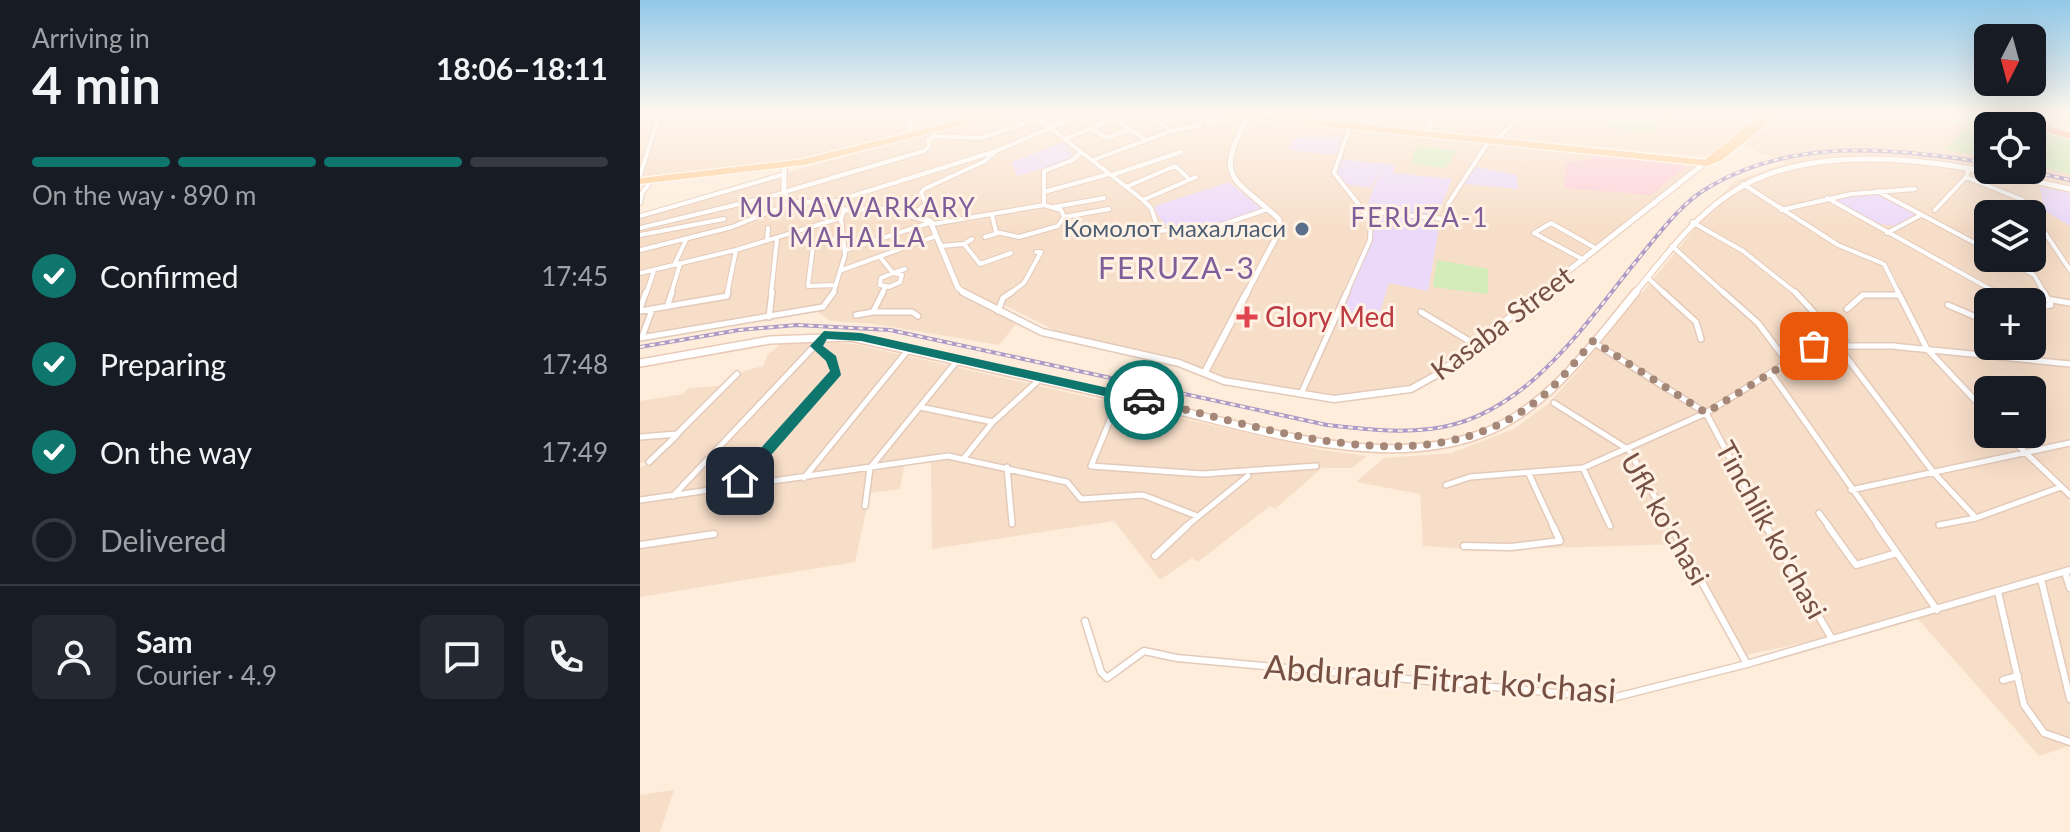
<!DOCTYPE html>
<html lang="en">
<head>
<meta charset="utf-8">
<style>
	:root { --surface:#171b24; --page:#242831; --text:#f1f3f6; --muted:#9ea1a6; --line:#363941; --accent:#0f766e }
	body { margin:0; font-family:Lato,sans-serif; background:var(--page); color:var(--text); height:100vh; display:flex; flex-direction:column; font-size:30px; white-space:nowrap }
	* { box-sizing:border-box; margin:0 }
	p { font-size:26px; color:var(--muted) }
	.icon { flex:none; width:44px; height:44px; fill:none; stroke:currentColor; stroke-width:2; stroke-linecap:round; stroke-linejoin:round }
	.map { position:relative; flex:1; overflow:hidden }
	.side { display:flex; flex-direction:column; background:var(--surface); width:640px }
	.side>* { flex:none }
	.needle { width:52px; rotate:186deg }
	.fabs { position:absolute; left:1334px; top:24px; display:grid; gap:16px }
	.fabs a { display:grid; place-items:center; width:72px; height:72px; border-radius:12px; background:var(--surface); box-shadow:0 8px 32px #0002; font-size:40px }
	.pin { position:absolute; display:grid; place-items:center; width:68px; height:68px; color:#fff; margin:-34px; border-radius:16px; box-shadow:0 4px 12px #0006 }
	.courier { position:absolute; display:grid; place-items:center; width:80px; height:80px; margin:-40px; border:6px solid #0f766e; border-radius:50%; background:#fff; color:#222; box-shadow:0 2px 10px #0007 }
	.overview em { font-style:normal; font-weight:700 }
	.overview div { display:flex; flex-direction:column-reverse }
	.overview { display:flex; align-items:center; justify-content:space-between; height:136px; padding:0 32px }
	h1 { font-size:52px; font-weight:700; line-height:60px }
	.bar { display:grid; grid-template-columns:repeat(4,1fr); gap:12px 8px; align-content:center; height:96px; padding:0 32px }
	.bar i { height:10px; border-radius:6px; background:var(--line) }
	.bar .on { background:var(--accent) }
	.bar p { grid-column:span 4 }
	.line { display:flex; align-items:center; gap:20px; padding:0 32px; border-top:2px solid var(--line) }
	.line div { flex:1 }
	.round { display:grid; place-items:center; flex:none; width:84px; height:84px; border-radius:12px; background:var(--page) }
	ol { padding:0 32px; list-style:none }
	li { display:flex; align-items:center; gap:24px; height:88px }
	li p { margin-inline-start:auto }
	li .icon { padding:8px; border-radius:50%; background:var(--accent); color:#fff; stroke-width:4 }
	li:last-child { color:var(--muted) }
	li i { width:44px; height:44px; border:4px solid var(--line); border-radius:50% }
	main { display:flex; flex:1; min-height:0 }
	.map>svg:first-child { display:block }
	.residential { fill:#f7dec9; fill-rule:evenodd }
	.education { fill:#ebd9fa }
	.medical { fill:#fdced8 }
	.green { fill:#d3ecba }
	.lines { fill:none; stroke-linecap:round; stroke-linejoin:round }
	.minor-far2-casing { stroke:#e4caba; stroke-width:6 }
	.minor-far1-casing { stroke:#e4caba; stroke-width:8 }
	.minor-casing { stroke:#e4caba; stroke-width:9 }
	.tertiary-far1-casing { stroke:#e4caba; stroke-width:7 }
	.tertiary-casing { stroke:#e4caba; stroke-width:9 }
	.secondary-far1-casing { stroke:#eacab7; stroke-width:7 }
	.secondary-casing { stroke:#eacab7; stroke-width:10 }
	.primary-casing { stroke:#fff; stroke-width:8 }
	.trunk-casing { stroke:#fff; stroke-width:8 }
	.minor-far2 { stroke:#fff; stroke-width:4 }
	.minor-far1 { stroke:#fff; stroke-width:5 }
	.minor { stroke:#fff; stroke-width:6 }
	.tertiary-far1 { stroke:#fff; stroke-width:5 }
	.tertiary { stroke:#fff; stroke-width:6 }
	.secondary-far1 { stroke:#fff; stroke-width:5 }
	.secondary { stroke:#fff; stroke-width:7 }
	.primary { stroke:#ffcc92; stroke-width:6 }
	.trunk { stroke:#ffb68f; stroke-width:6 }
	.rail-casing { stroke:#ae9bc7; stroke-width:4 }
	.rail { stroke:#fff2e4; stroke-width:2; stroke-dasharray:5; stroke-linecap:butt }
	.route { fill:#0f766e }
	.done { stroke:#a58778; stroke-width:8; stroke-dasharray:0 14.4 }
	.service-dot { fill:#5c6f8a; stroke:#fff2e4; stroke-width:3 }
	.health-dot { fill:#e0444e; stroke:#fff2e4; stroke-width:3 }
	.labels { text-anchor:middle; stroke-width:6; stroke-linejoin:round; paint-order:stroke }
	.far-service-label { font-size:24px; fill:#4e5e75; stroke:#fff2e4; text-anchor:end }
	.far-neighbourhood-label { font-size:26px; letter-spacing:2px; fill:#7f5e99; stroke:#fff2e4 }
	.health-label { font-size:28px; fill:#be3a42; stroke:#fff2e4; text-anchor:start }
	.street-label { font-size:28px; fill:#755043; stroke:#fff2e4 }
	.neighbourhood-label { font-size:30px; letter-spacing:2px; fill:#7f5e99; stroke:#fff2e4 }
	.near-street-label { font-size:34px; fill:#755043; stroke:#fff2e4 }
</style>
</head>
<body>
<main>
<section class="side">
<div class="overview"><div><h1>4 min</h1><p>Arriving in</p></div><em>18:06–18:11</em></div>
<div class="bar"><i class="on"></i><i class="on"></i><i class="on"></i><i></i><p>On the way · 890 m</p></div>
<ol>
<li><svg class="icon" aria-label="check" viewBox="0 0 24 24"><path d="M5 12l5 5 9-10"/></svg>Confirmed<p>17:45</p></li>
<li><svg class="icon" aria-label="check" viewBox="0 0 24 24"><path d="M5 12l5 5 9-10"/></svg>Preparing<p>17:48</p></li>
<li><svg class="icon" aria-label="check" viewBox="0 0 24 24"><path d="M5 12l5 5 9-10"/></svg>On the way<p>17:49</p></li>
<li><i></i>Delivered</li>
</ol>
<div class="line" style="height:144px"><a class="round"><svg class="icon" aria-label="person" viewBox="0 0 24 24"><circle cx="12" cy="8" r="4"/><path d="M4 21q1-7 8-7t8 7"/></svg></a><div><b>Sam</b><p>Courier · 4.9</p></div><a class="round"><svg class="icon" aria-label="chat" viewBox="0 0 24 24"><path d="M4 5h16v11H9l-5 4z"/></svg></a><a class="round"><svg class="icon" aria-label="phone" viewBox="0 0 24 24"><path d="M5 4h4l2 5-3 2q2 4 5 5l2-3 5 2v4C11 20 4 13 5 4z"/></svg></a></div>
</section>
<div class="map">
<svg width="1430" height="832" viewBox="0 0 1430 832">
	<rect width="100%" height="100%" fill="#feeddb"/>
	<path class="residential" d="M0 113H265L272 130 158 160 0 177Z
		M267 113H568L567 127 604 118 591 144 608 116 1066 162 803 370 771 389 749 394 694 399 660 396 584 381 565 372 638 236 640 223 634 214 637 234 561 372 418 332 360 303 350 310 376 324 359 345 235 324 190 321 174 309 0 339V216L275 135Z
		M613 113H1359L1430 136V746L1399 756 1278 619 1105 655 1045 544 839 550 783 546 780 494 716 482 744 458 811 453 874 429 909 403 936 373 1094 181 1147 163 1092 141 1070 154 1055 156ZM1348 126H1392V170H1348ZM1348 214H1392V258H1348ZM1348 302H1392V346H1348ZM1348 390H1392V434H1348Z
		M141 339 214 344 682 450 727 456 712 468H682L635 509 630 506 558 562 552 558 520 580 474 521 292 549 291 461 264 466 260 489 230 493 215 562 0 597V467L10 464 104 371 123 366 128 354 138 347Z
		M82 386 4 462 0 463V401L43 394 48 388Z
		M34 790 20 832H0V795Z"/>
	<path class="education" d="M704 137 696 155 648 150 654 138Z
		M422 142 431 149 428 151 434 155 430 157 432 159 377 176 372 162Z
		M701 159 755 165 753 173 812 179 797 216 726 210 739 172 731 188 706 184 696 172Z
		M833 166 877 175 878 189 824 184Z
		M589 182 622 209 581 224 550 227H527L515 211V206Z
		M1400 187 1430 193V226L1404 210Z
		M1238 194 1276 215 1256 226 1234 223 1199 204V199Z
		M732 215 800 222 788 291 749 283 738 319 723 328 697 324 732 239Z"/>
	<path class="medical" d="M954 155 1040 164 1046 166 1011 195 924 188 926 162 953 159Z"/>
	<path class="green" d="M967 113H1028L1017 121 1016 133 966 128Z
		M1289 113H1347L1387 126H1348V157L1305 150 1327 126Z
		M1392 128 1430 140V174L1392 165Z
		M777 146 817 151 805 168 771 163Z
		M797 260 848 269V294L793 287Z"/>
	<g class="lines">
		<g class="minor-far2-casing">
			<path id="minor-far2" d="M504 113 530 130
				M520 113 531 120
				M399 119 503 200 511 208 519 231 578 226 628 209
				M725 124 730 113
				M451 128 466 138 489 130
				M789 131 792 113
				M294 136 341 138 416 113
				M858 138 884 113
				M425 139 474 119 505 139
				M453 160 531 131 560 125 562 113
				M1329 168 1326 177 1383 200 1430 270
				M0 175 20 113
				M472 175 541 152
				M1103 184 1198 245 1244 264 1259 294
				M486 187 535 166 549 179
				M1237 191 1348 250
				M144 192 284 151 289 147 288 140 295 136
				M404 192 469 174
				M1187 198 1359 294
				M503 200 556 177
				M193 202 356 151 445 113
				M0 203 2 193 12 180
				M404 205V171L433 160 441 152
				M414 207 464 198
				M1141 210 1211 194 1275 189
				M1295 210 1326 177
				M723 211 805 219 808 204 849 141
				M272 215 286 204 281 193 284 189 345 161 355 152
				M0 216 145 174
				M424 217 469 209
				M1052 222 1103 251 1157 294
				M293 224 404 205 421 210 424 217 418 226 379 237 356 232 352 215
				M0 228 144 193
				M1247 233 1279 216
				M0 235 84 219
				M345 237 358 233
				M127 241 128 228
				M324 244 332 239
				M301 246 324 244 340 264 371 253
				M1032 246 1085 294
				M0 250 92 227 151 203
				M206 250 292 222
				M240 257 253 273 265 269
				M1363 258 1394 275 1405 294
				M944 260 894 233 911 223 957 249
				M202 270 296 236
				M0 273 96 250 200 218
				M253 273 262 275 260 282 249 287 240 285 241 278Z
				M1007 277 1025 294
				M196 285 168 286 173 246 205 236
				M6 294 14 271
				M31 294 40 264 35 263 46 240
				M87 294 96 250
				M131 294 137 239
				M193 294 205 255 201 219 204 210
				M242 294 245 287
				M369 294 384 283 401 252H396
				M706 294 730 240 731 220 694 173 710 126"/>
		</g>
		<g class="minor-far1-casing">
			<path id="minor-far1" d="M243 292 233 312H272L278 316
				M1023 292 1056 322 1061 339
				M1083 292 1118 323 1148 363
				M1155 292 1180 319
				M1258 292 1287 349 1348 414
				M1356 292 1374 302
				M1407 299 1430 303
				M1308 305 1336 317H1348
				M27 307 32 292
				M1392 308 1411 305 1404 292
				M0 309 6 292
				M1207 309 1223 295H1258
				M0 311 87 296 88 292
				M358 311 363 298 372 292
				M781 312 836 345
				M216 315 233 312
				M129 317 132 292
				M2 337 12 310
				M0 338 183 307 194 292
				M953 342 1066 413 1127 528
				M1174 346 1171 340 1206 342
				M1198 346 1294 473 1336 518
				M1252 346 1430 364
				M1131 373 1240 528
				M661 394 707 292
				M480 396 451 466 563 474 676 466
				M914 403 989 450 1032 528
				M280 407 353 422
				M1366 434 1430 495
				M0 437 37 434 97 374
				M324 458 353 422 399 380
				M9 462 37 435
				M367 467 372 524
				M943 468 970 526
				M889 474 914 528
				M164 478 268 350
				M806 485 830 477 943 468 1066 413 1174 346H1255
				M95 488 197 372 191 359 176 346
				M1211 490 1430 443
				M33 496 183 337
				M0 500 308 456 427 482 441 499 503 495 557 516
				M225 506 230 468 317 361
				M1179 513 1190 528
				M1299 525 1336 518 1421 487
				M544 528 608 476"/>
		</g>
		<g class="minor-casing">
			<path id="minor" d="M1031 526 1107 664
				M1126 526 1192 639
				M1188 526 1216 565 1257 553
				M1238 526 1297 610
				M0 545 74 534
				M824 546 871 547 920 541 913 526
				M515 556 547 526
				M1425 572 1430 588
				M1401 579 1430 699
				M1358 592 1384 705 1404 733 1430 742
				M445 621 461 672 467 678 504 651 537 658 972 698 1107 664 1430 570
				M1363 680 1378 676"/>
		</g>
		<g class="tertiary-far1-casing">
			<path id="tertiary-far1" d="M265 113 272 130
				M144 165V193L151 203 190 201 204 210 244 209 290 221 318 288 326 294
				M606 294 640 230 639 219C592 176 574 180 608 116
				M899 294 1066 162"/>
		</g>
		<g class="tertiary-casing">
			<path id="tertiary" d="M323 292 402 332 539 363 584 381 694 399 771 389 798 374 902 292
				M565 372 607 292"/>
		</g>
		<g class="secondary-far1-casing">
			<path id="secondary-far1" d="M994 294C1024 258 1052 219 1091 193 1183 132 1330 167 1430 189"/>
		</g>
		<g class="secondary-casing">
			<path id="secondary" d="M0 363 130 340 211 337C308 359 405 380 502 402 606 425 738 473 841 434 907 410 953 344 996 292"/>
		</g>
		<g class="primary-casing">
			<path id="primary" d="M582 113 1067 163 1081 157 1137 113
				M1069 160 1124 116
				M0 181 164 162 360 113"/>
		</g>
		<g class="trunk-casing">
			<path id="trunk" d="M1359 113 1430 136"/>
		</g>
		<use href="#minor-far2" class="minor-far2"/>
		<use href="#minor-far1" class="minor-far1"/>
		<use href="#minor" class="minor"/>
		<use href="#tertiary-far1" class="tertiary-far1"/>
		<use href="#tertiary" class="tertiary"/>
		<use href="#secondary-far1" class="secondary-far1"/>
		<use href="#secondary" class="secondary"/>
		<use href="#primary" class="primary"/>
		<use href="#trunk" class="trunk"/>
		<g class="rail-casing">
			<path id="rail" d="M1385 170 1430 180
				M0 347 99 330 157 325 250 330 687 425C722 429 755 433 790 429 882 419 940 331 993 265 1016 238 1038 205 1069 187 1153 137 1256 148 1348 163"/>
		</g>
		<use href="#rail" class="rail"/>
	</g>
	<linearGradient id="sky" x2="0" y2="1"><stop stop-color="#91c8e8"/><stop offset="0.49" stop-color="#fff7ef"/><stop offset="1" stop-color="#fff7ef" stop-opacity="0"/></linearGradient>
	<rect width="1430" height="230" fill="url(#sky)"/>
	<path class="route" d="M184 331 221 333 504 396 511 400 504 405 221 341 187 339 183 346 196 356 201 375 105 485H95V477L190 371 186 361 170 346Z"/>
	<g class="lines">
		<path class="done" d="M504 400C626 426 783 488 894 403 917 386 934 363 953 341L1066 413 1174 346"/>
	</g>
	<circle class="service-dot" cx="662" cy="229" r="8"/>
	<path class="health-dot" d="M603 305h8v8h8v8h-8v8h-8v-8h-8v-8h8z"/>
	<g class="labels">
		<g class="far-service-label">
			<text x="646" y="237">Комолот махалласи</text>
		</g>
		<g class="far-neighbourhood-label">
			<text x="218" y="217">MUNAVVARKARY<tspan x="218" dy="30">MAHALLA</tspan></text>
			<text x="780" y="227">FERUZA-1</text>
		</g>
		<g class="health-label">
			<text x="625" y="327">Glory Med</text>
		</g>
		<g class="street-label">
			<text transform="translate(862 323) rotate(-37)" y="10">Kasaba Street</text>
			<text transform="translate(1025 519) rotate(60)" y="10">Ufk ko'chasi</text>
			<text transform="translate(1131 530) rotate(61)" y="10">Tinchlik ko'chasi</text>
		</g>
		<g class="neighbourhood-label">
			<text x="537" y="279">FERUZA-3</text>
		</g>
		<g class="near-street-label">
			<text transform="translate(800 679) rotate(4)" y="12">Abdurauf Fitrat ko'chasi</text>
		</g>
	</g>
</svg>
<div class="fabs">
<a><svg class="needle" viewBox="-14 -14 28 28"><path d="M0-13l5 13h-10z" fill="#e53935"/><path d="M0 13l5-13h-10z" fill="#9ea1a6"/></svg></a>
<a><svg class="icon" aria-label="locate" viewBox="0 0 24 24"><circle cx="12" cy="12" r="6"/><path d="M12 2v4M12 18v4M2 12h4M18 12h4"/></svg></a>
<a><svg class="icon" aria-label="layers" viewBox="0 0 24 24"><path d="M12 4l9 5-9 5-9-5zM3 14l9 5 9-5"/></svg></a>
<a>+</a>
<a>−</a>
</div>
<div class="pin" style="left:1174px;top:346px;background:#ea580c"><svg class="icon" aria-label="bag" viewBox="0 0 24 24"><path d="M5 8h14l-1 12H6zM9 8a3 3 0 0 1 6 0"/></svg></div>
<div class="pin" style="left:100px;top:481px;background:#1f2937"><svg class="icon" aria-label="home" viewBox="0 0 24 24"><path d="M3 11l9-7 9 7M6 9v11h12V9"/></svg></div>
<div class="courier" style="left:504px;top:400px"><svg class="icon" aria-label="car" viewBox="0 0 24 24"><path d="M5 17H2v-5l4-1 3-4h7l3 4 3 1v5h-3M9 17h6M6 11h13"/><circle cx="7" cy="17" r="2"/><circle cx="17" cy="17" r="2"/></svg></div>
</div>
</main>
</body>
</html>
